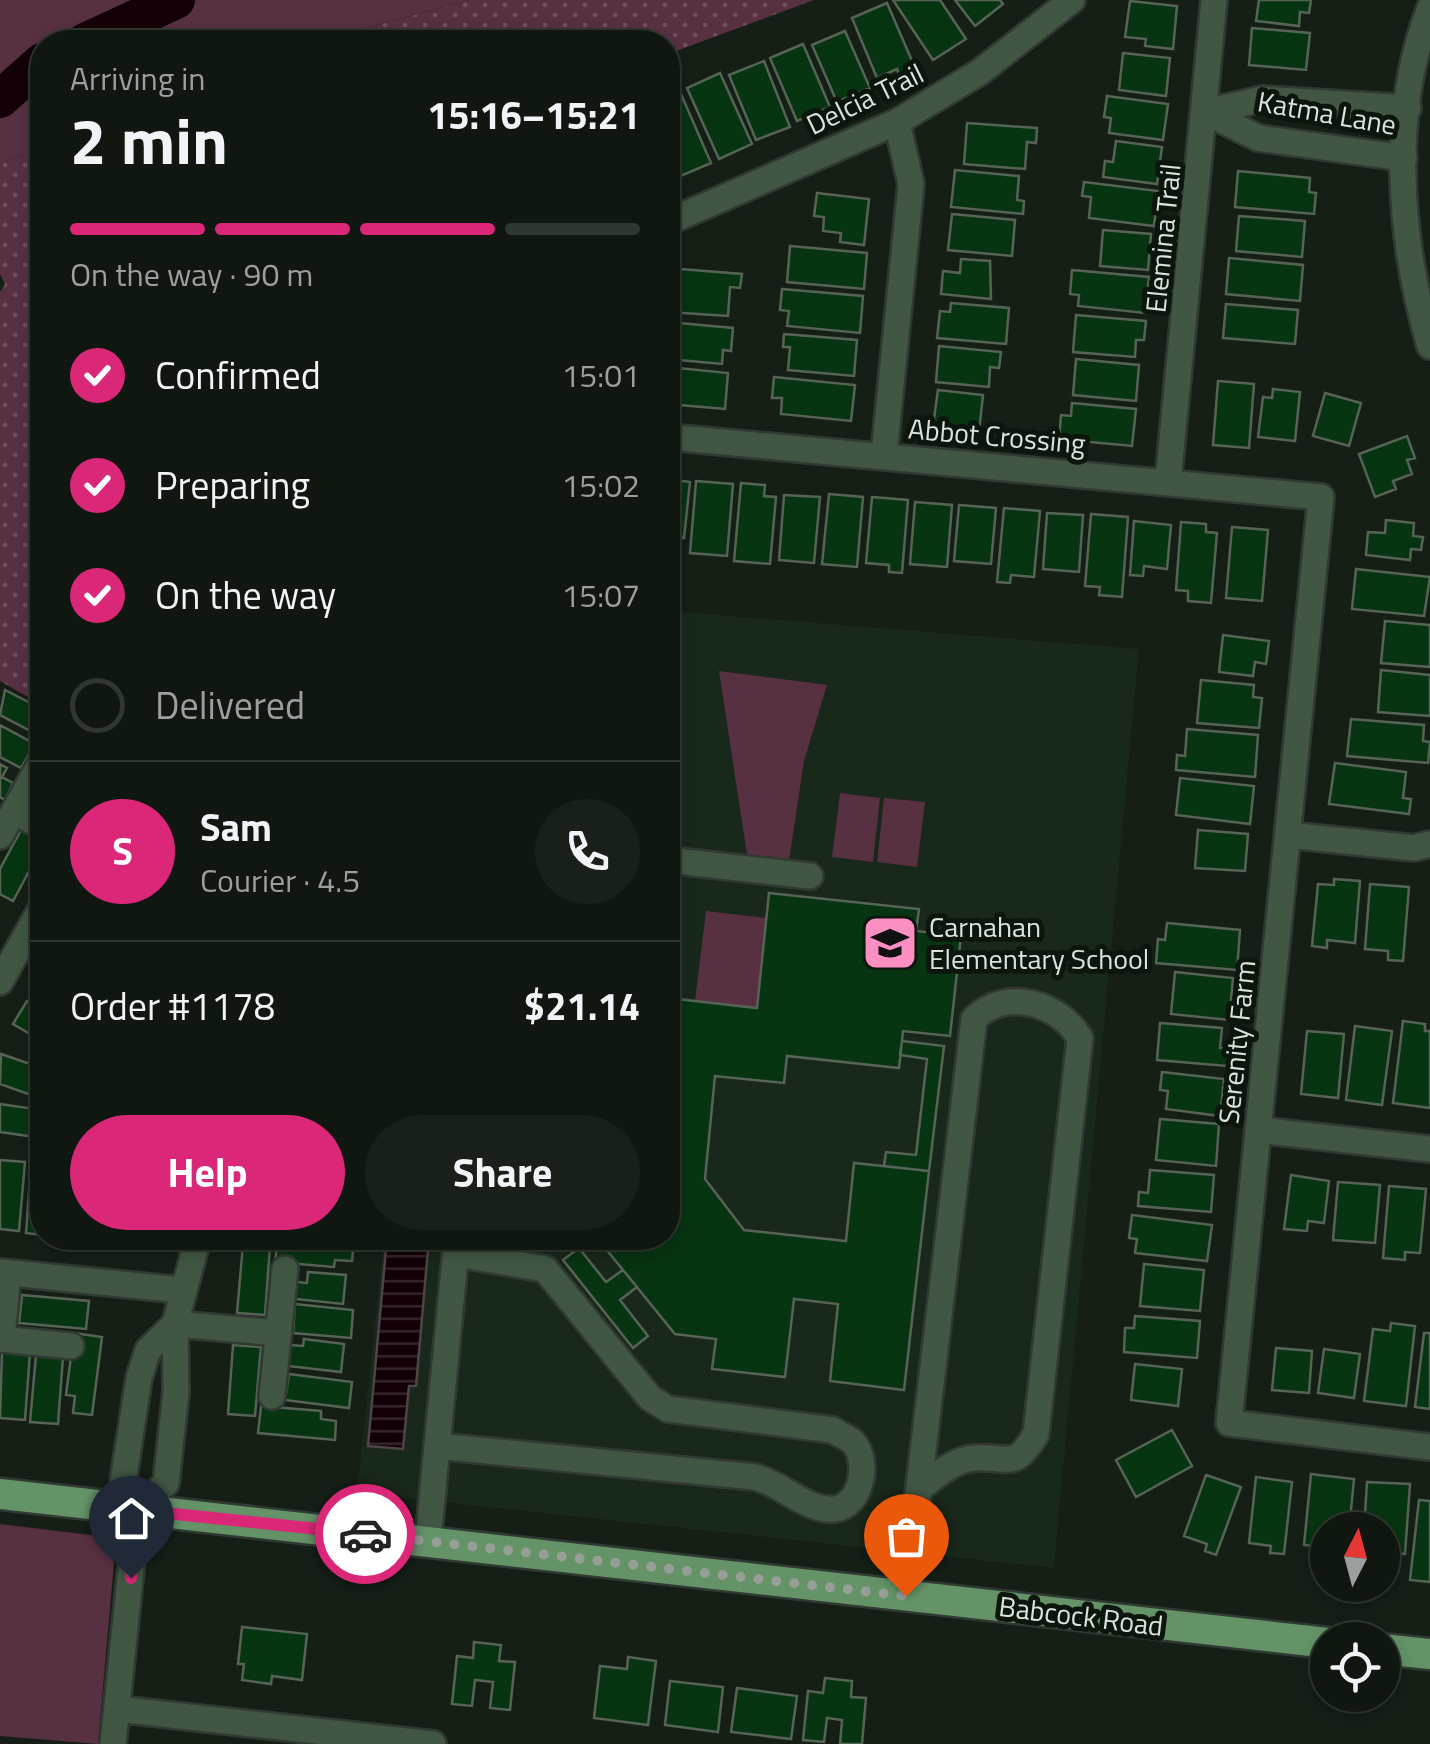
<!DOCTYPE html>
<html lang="en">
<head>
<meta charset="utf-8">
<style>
	:root { --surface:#101710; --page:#192019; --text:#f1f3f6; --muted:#9c9f9f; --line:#303630; --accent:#db2777 }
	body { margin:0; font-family:"Titillium Web",sans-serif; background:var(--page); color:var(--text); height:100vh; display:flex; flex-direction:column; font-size:38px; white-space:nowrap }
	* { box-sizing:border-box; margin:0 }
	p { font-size:32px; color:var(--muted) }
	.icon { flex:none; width:55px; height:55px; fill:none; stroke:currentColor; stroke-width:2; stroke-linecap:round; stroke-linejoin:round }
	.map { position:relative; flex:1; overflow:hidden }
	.side { position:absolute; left:30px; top:30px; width:650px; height:1220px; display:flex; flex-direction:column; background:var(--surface); border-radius:40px; box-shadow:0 5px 15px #0003,0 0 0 2px var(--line) }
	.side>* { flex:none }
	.needle { width:65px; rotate:6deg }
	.controls { position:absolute; left:1310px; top:1512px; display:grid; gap:20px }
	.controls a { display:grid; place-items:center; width:90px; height:90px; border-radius:50%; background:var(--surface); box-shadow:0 5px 15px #0003,0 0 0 2px var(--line); font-size:50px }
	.pin { position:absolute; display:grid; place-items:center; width:85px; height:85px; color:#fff; margin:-102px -42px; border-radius:50% 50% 50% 0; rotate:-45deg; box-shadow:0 0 10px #0007 }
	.pin .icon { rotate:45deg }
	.courier { position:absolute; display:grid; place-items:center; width:100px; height:100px; margin:-50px; border:8px solid #db2777; border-radius:50%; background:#fff; color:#222; box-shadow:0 2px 12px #0007 }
	.summary em { font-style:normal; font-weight:700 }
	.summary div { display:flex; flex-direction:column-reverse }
	.summary { display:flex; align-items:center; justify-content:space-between; height:170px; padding:0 40px }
	h1 { font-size:65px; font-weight:700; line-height:75px }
	.bar { display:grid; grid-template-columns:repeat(4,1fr); gap:15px 10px; align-content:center; height:120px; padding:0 40px }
	.bar i { height:12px; border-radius:8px; background:var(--line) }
	.bar .active { background:var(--accent) }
	.bar p { grid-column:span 4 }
	.line { display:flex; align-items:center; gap:25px; padding:0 40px; border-top:2px solid var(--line) }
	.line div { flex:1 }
	.round { display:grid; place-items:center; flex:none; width:105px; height:105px; border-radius:52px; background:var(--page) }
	ol { padding:0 40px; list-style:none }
	li { display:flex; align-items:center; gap:30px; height:110px }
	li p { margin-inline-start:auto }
	li .icon { padding:10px; border-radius:50%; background:var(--accent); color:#fff; stroke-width:4 }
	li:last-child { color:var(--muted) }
	li i { width:55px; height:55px; border:5px solid var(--line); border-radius:50% }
	.action { display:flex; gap:20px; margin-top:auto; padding:20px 40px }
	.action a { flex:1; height:115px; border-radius:60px; background:var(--accent); color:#fff; font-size:40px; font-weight:700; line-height:115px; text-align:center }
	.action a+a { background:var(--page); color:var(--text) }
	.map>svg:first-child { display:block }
	.built { fill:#18281a }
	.grass { fill:url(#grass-dots) }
	.park { fill:#573042 }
	.water { fill:url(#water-rules); stroke:#4f4447; stroke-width:2.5 }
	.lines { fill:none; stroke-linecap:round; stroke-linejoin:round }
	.river { stroke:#130007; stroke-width:38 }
	.building { fill:#073411; stroke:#576357; stroke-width:2.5 }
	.minor-casing { stroke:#313a32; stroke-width:30 }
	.major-casing { stroke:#313a32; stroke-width:35 }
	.minor { stroke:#415743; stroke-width:25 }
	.major { stroke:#649368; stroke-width:30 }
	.done { stroke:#969e97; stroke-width:10; stroke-dasharray:0 18 }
	.route { stroke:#db2777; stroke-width:12 }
	.labels { text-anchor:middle; stroke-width:10; stroke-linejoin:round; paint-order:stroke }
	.street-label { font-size:28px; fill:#dce3dd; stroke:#0c160d }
	.poi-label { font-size:28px; fill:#dce3dd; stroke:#0c160d; text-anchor:start }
</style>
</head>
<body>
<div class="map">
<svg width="1430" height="1744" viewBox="0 0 1430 1744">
	<defs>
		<pattern id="grass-dots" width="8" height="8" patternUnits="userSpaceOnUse" patternTransform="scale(2.5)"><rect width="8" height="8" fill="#573042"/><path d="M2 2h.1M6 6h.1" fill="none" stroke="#6f4e5d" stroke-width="1.8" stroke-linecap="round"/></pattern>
		<pattern id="water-rules" width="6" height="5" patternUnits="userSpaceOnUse" patternTransform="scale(2.5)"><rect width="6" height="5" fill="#130007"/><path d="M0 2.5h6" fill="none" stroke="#35252b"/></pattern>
	</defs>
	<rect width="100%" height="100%" fill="#151f16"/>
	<path class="built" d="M668 611 1139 649 1054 1568 357 1493 384 1238H668Z"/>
	<path class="grass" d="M469 0H814L668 54V42H314Z
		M42 146V705L0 681V292L5 284 0 274V164Z"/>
	<path class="park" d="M0 0H469L314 42H42V146L0 164Z
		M719 671 827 685 804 761 789 861 747 855Z
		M840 793 880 798 873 862 832 857Z
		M884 798 925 802 917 867 877 862Z
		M706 911 767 918 757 1008 695 1001Z
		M0 1524 99 1536 115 1551 98 1744 0 1736Z"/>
	<path class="water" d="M387 1238H429L416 1386H409L403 1449 368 1446Z"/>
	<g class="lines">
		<path class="river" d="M85 42 176 0
			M0 99 42 62"/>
	</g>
	<path class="building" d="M893 0H940L966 39 933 60Z
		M955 0H1000L1003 4 975 26Z
		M1259 0H1311L1309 13 1300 12 1299 26 1256 21Z
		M1130 1 1177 6 1173 49 1145 46 1146 39 1125 37Z
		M887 3 916 70 900 77 897 69 877 78 852 18Z
		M1252 28 1310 33 1306 70 1249 65Z
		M845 31 870 88 837 102 812 45Z
		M803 44 830 107 797 121 770 58Z
		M1123 53 1170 58 1166 96 1119 90Z
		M764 61 790 127 756 140 729 75Z
		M720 73 752 144 719 159 687 88Z
		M681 94 711 163 678 177 668 153V100Z
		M1107 96 1168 104 1163 140 1109 133 1111 118 1104 117Z
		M967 123 1037 128 1036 143 1027 142 1025 169 964 164Z
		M1116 141 1162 147 1157 184 1103 177 1105 161 1113 162Z
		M955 170 1019 176 1017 200 1024 201 1023 214 951 207Z
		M1238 171 1310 178 1309 192 1316 193 1314 214 1235 207Z
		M1084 182 1158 191 1154 226 1089 218 1091 197 1082 196Z
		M817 193 869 199 864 245 840 242 841 233 823 231 824 217 814 216Z
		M952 214 1015 220 1012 256 948 250Z
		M1239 216 1305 221 1302 257 1236 251Z
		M1103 230 1151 234 1148 270 1100 266Z
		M790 246 867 253 864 289 787 282Z
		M1229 258 1303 265 1300 301 1226 294Z
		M961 259 990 261 991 299 941 294 943 271 960 273Z
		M668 268 742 274 740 288 730 287 728 316 668 312Z
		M1072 270 1149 277 1145 313 1078 306 1079 295 1070 294Z
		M782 289 863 296 860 333 787 326 789 311 780 310Z
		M951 303 1009 308 1006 344 937 338 940 311 950 312Z
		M1226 304 1298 310 1295 344 1223 338Z
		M1076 315 1146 321 1144 340H1136L1135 357 1073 352Z
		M668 322 733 328 731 351 723 350 722 364 668 359Z
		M784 334 857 340 854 376 788 370 790 347H783Z
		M939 346 1001 352 999 368 990 367 989 387 936 382Z
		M1076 359 1139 365 1136 401 1073 395Z
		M668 367 728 373 725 409 668 404Z
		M774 377 855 385 851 421 781 414 782 398H772Z
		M1218 381 1254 384 1249 448 1213 445Z
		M1273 389 1300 392 1295 441 1258 437 1263 397 1272 398Z
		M938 390 983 395 979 432 933 426Z
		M1325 393 1361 403 1349 446 1313 436Z
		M1072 403 1136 409 1132 446 1059 439 1061 415 1071 416Z
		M1407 436 1415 458 1407 460 1412 474 1393 481 1396 489 1375 497 1359 454Z
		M668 479 690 482 684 538 668 536Z
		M696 481 733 484 727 556 690 553Z
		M741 483 765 485 764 496 776 497 770 564 734 561Z
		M829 494 863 497 857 567 822 564Z
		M784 495 820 497 814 563 779 560Z
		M872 497 908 500 902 573 889 572V565L866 563Z
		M915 502 952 505 947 567 910 564Z
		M959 505 996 508 991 564 954 561Z
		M1004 508 1040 511 1034 577 1011 575 1010 583 997 582Z
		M1047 513 1083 515 1079 572 1043 569Z
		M1091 514 1128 517 1122 597 1099 595 1100 587 1085 586Z
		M1386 520 1414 523 1413 536 1423 537 1421 550 1411 549 1410 560 1366 555 1368 532 1385 533Z
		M1134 521 1171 525 1167 569 1144 566 1143 576 1130 575Z
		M1181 522 1206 524V532L1217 533 1211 603 1188 601V591L1176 590Z
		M1232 527 1268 530 1262 601 1226 598Z
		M1356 569 1430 577 1424 616 1352 609Z
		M1385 621 1430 625V667L1381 663Z
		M1223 635 1269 641 1266 664 1255 662 1253 676 1219 672Z
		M1381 670 1430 675V716L1378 712Z
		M1201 680 1254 685 1253 697 1262 698 1259 728 1197 723Z
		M5 690 42 709V737L0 715Z
		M1351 719 1424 725 1423 741 1430 742 1428 763 1347 756Z
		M0 725 35 744 21 768 0 757Z
		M1187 729 1258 735 1255 777 1176 770 1177 755 1185 756Z
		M1335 763 1406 772 1403 798 1411 799 1409 814 1329 804Z
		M0 764 7 768 2 777 13 783 5 800 0 797Z
		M1180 778 1254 786 1250 824 1176 815Z
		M21 830 42 841V847L13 901 0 894V869Z
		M1198 830 1248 834 1245 871 1195 868Z
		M1334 879 1360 881 1355 943 1327 940V948L1312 946 1318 884 1334 885Z
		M1370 884 1409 887 1403 961 1388 960V951L1365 949Z
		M769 893 919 909 916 931 961 936 950 1036 903 1031 899 1068 787 1056 784 1083 715 1076 705 1179 744 1230 846 1241 854 1163 929 1171 904 1390 830 1381 838 1304 794 1299 785 1377 712 1369 716 1339 675 1334 597 1238H668V998L757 1008Z
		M1167 923 1240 930 1237 970 1156 963 1158 939 1165 940Z
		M1175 972 1233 978 1229 1020 1171 1014Z
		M27 1001 42 1009V1041L13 1024Z
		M1403 1021 1425 1024V1031H1430V1108L1393 1103Z
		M1160 1023 1222 1028 1220 1048 1229 1049 1227 1066 1157 1060Z
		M1355 1026 1392 1031 1382 1105 1346 1100Z
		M1307 1031 1344 1034 1338 1098 1301 1094Z
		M902 1041 944 1046 929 1171 884 1166 886 1152 916 1155 927 1059 900 1055Z
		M1 1054 42 1068V1099L0 1084Z
		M1162 1072 1224 1079 1220 1116 1166 1109 1168 1091 1160 1090Z
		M0 1104 42 1110V1138L0 1132Z
		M1160 1119 1219 1124 1216 1166 1156 1160Z
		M0 1160 25 1162 19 1231 0 1229Z
		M31 1165 42 1166V1235L26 1233Z
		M1150 1170 1214 1175 1211 1212 1138 1206 1139 1192 1148 1193Z
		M1291 1175 1329 1181 1324 1223 1308 1221 1307 1231 1284 1229Z
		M1338 1182 1380 1185 1375 1243 1333 1240Z
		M1389 1186 1426 1189 1420 1253 1405 1252V1260L1383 1258Z
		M1132 1215 1212 1225 1207 1261 1135 1253 1137 1239 1129 1238Z
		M93 1238H121L120 1245 93 1242Z
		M278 1238 354 1241 352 1261 335 1260 334 1267 275 1262Z
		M243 1244 270 1246 265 1315 237 1313Z
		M579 1248 606 1282 623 1270 637 1287 620 1300 648 1336 633 1348 563 1260Z
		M1144 1264 1204 1270 1200 1311 1140 1306Z
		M308 1272 346 1275 343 1304 295 1299 297 1282 307 1283Z
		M22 1295 89 1301 86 1329 19 1323Z
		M295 1304 353 1310 351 1338 293 1333Z
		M1135 1316 1200 1321 1197 1358 1124 1352 1125 1328H1134Z
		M1391 1323 1415 1326 1406 1406 1364 1401 1373 1329 1390 1331Z
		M74 1333 102 1337 92 1415 73 1413 75 1396 66 1395Z
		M1424 1333H1430V1409L1415 1407Z
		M304 1339 344 1344 341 1372 288 1366 291 1345 303 1346Z
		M233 1345 261 1347 255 1416 228 1414Z
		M1276 1348 1312 1351 1309 1393 1272 1390Z
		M1324 1349 1360 1354 1354 1398 1318 1393Z
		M2 1351 30 1353 25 1420 0 1418Z
		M36 1355 63 1357 58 1424 30 1422Z
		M1135 1364 1182 1369 1178 1406 1131 1400Z
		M289 1374 352 1382 349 1408 285 1400Z
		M261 1406 321 1411V1419L336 1421 335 1440 258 1433Z
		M1172 1430 1192 1466 1136 1497 1116 1460Z
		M1311 1474 1354 1479 1349 1530H1328V1556L1323 1555 1324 1547 1304 1545Z
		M1206 1475 1241 1487 1216 1555 1205 1551 1207 1544 1184 1536Z
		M1256 1477 1292 1482 1284 1554 1270 1553 1271 1546 1249 1543Z
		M1367 1482 1410 1484 1405 1554 1388 1553 1382 1530H1364Z
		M1419 1500 1430 1501V1582L1410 1580Z
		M242 1627 307 1634 302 1680 272 1676 271 1684 242 1680 244 1664H238Z
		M474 1642 501 1645 499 1661 515 1662 510 1710 490 1708 493 1682 475 1680 472 1706 452 1704 457 1656 473 1658Z
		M628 1657 656 1661 648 1725 594 1718 600 1666 627 1669Z
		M825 1678 852 1681 851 1697 866 1698 862 1744H840L842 1720 827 1718 824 1742 803 1740 808 1691 823 1693Z
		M670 1681 723 1687 718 1732 665 1725Z
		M737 1688 797 1696 791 1739 731 1732Z"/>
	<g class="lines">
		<g class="minor-casing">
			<path id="minor" d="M1430 8C1389 114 1399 240 1430 346
				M1206 112 1258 138 1404 158
				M1206 112 1262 99 1408 108
				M668 222 897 122 980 72 1072 0
				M668 437 1321 497 1229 1423 1430 1447
				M884 455 911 184 897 122
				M1168 482 1214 0
				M14 811 42 827
				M1288 835 1414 848 1430 844
				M0 836 42 761
				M668 860 810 876
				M0 982 42 907
				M1258 1130 1430 1149
				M0 1272 181 1290
				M175 1324 279 1333
				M0 1339 71 1346
				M2 1339 8 1273
				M272 1396 285 1269
				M437 1446 755 1477C783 1484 807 1512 835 1509 862 1505 870 1461 853 1442 849 1438 838 1434 833 1430L668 1409 650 1398 545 1269 456 1254
				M137 1510 166 1483 176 1392 175 1324 198 1238
				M137 1510 123 1482 139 1378 148 1350 175 1324
				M428 1541 457 1238
				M906 1596 974 1019C1006 987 1059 1003 1080 1038L1036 1434C1014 1471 1009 1456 975 1458 954 1459 934 1477 919 1489
				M117 1709 433 1744
				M113 1744 137 1510"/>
		</g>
		<g class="major-casing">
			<path id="major" d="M0 1494 1328 1643
				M1382 1649 1430 1654"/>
		</g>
		<use href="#minor" class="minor"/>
		<use href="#major" class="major"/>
	</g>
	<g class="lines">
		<path class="done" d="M365 1534 906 1596"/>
		<path class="route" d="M131 1578 137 1510 365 1534"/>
	</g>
	<defs>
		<g id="school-square" transform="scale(2.875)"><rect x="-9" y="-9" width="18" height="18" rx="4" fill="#fc8fc2" stroke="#0c160d"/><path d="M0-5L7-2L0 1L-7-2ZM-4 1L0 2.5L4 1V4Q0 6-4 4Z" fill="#111"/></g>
	</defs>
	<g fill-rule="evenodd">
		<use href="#school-square" x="890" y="943"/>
	</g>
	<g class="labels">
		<g class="street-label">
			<text transform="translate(865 99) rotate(-26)" y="10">Delcia Trail</text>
			<text transform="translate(1327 113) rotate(10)" y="10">Katma Lane</text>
			<text transform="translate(1163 238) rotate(-84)" y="10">Elemina Trail</text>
			<text transform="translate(997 436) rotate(5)" y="10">Abbot Crossing</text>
			<text transform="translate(1237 1042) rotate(-84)" y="10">Serenity Farm</text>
			<text transform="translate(1081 1616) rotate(7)" y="10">Babcock Road</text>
		</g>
		<g class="poi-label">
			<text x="929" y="937">Carnahan<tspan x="929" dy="32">Elementary School</tspan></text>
		</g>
	</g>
</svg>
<div class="controls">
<a><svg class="needle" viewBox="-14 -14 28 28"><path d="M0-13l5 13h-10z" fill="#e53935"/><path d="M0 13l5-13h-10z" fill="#9c9f9f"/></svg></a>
<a><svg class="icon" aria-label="locate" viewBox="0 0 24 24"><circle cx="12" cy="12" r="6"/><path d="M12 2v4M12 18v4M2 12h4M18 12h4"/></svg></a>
</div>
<div class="pin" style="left:906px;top:1596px;background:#ea580c"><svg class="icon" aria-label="bag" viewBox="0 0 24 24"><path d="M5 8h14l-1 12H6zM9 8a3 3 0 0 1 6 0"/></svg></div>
<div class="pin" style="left:131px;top:1578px;background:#1f2937"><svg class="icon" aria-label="home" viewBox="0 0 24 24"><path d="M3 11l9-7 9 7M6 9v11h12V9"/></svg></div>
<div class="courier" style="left:365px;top:1534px"><svg class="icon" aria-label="car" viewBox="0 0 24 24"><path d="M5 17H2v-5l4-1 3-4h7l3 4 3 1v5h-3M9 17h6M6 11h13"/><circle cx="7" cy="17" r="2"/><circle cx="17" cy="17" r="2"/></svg></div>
<section class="side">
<div class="summary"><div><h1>2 min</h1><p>Arriving in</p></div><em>15:16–15:21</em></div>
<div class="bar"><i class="active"></i><i class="active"></i><i class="active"></i><i></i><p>On the way · 90 m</p></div>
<ol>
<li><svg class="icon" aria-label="check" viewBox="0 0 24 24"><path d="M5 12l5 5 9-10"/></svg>Confirmed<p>15:01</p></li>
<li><svg class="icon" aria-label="check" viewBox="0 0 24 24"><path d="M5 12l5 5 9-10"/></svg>Preparing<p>15:02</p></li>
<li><svg class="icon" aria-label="check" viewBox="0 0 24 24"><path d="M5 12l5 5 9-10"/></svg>On the way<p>15:07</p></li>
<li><i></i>Delivered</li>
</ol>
<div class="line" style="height:180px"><b class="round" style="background:var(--accent);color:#fff">S</b><div><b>Sam</b><p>Courier · 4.5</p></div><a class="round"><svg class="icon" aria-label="phone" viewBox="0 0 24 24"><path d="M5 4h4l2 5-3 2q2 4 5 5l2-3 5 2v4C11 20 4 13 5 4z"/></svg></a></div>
<div class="line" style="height:130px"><div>Order #1178</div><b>$21.14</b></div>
<div class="action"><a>Help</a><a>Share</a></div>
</section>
</div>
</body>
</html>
